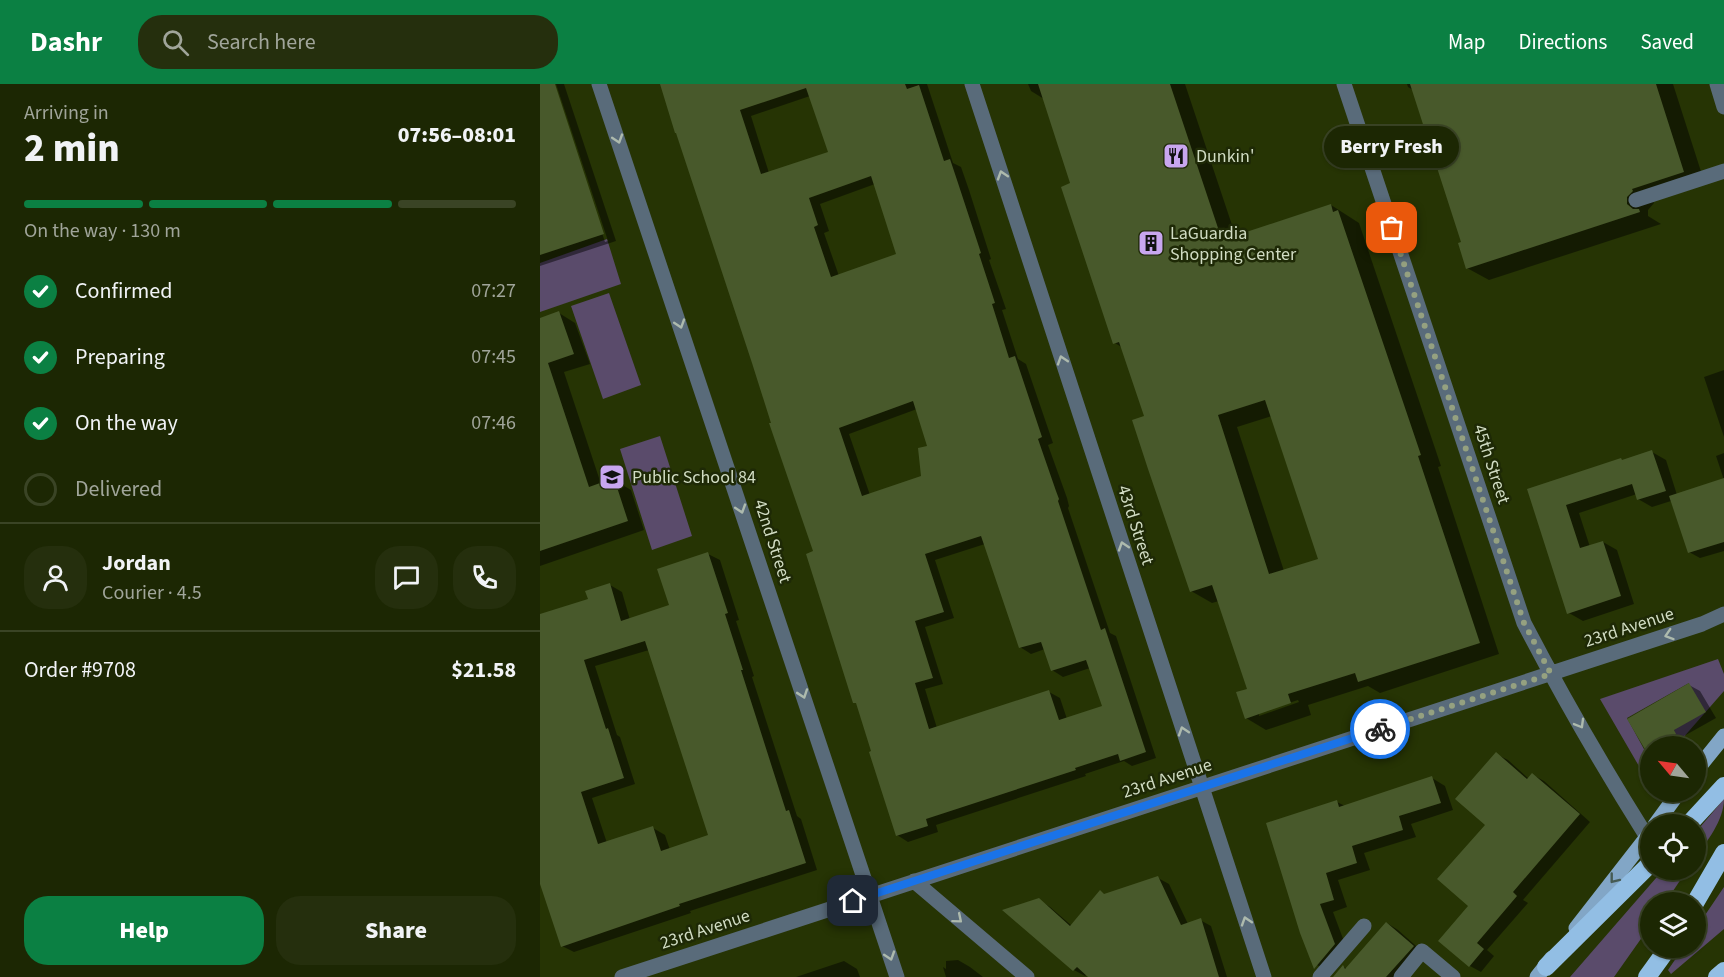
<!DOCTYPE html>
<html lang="en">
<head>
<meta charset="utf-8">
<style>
	:root { --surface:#1c2703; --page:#252f0d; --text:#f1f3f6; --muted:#a0a59a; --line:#3a4425; --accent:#0b8043 }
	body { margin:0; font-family:"Source Sans 3",sans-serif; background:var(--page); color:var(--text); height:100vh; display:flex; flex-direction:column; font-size:22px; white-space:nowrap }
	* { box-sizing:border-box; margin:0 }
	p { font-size:20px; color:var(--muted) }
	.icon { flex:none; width:33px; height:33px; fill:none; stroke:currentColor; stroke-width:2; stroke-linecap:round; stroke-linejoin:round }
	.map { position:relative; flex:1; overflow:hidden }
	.side { display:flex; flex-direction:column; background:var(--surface); width:540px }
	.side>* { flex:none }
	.needle { width:39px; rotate:299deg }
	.controls { position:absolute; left:1100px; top:652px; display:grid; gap:12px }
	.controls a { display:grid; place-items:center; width:66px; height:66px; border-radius:50%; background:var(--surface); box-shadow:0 2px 4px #0004,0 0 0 2px var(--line); font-size:30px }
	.pin { position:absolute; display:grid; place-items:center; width:51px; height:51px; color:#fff; margin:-26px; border-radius:12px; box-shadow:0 3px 9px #0006 }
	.courier { position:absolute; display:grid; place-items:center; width:60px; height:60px; margin:-30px; border:4px solid #1a73e8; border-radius:50%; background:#fff; color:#222; box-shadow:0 2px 8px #0007 }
	.bubble { position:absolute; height:42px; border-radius:21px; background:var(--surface); box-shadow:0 2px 4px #0004,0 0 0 2px var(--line); font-size:20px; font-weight:800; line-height:42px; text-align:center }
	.head em { font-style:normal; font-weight:800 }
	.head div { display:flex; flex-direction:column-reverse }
	.head { display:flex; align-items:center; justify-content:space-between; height:102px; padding:0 24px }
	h1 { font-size:39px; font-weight:800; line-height:45px }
	.bar { display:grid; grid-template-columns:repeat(4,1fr); gap:9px 6px; align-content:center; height:72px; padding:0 24px }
	.bar i { height:8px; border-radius:4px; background:var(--line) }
	.bar .current { background:var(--accent) }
	.bar p { grid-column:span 4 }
	.line { display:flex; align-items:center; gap:15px; padding:0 24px; border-top:2px solid var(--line) }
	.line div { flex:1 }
	.round { display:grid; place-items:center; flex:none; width:63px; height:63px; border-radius:24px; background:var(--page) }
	ol { padding:0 24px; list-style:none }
	li { display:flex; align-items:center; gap:18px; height:66px }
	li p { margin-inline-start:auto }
	li .icon { padding:6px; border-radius:50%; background:var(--accent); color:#fff; stroke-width:4 }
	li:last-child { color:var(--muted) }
	li i { width:33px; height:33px; border:3px solid var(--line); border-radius:50% }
	.button { display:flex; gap:12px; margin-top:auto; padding:12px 24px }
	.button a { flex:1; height:69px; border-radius:24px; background:var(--accent); color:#fff; font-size:24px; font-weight:800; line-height:69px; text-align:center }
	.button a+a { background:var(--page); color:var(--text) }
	header { display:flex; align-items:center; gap:36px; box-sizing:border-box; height:84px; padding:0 30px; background:var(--accent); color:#fff }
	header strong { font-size:28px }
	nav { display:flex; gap:33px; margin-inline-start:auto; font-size:21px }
	.search { width:420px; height:54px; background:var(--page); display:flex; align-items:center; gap:15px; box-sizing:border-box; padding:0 21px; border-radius:24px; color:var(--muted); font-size:22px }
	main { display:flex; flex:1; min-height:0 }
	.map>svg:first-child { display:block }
	.green { fill:#5a4b6b }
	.shadow { fill:#0007; fill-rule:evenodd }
	.building { fill:#48592b; fill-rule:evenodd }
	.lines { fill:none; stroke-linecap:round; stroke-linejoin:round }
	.minor { stroke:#596b7a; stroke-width:15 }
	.major { stroke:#82a6c6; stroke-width:15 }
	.highway { stroke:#92bee4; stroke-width:18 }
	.oneway { stroke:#adbaad }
	.oneway2 { stroke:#465b53 }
	.done { stroke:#95a180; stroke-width:6; stroke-dasharray:0 10.8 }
	.route { stroke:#1a73e8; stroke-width:8 }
	.labels { text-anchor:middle; stroke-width:5; stroke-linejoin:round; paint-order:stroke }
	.poi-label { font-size:18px; fill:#d1dcc3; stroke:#1e2906; text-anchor:start }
	.street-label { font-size:18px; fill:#d1dcc3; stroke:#1e2906 }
</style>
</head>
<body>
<header>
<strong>Dashr</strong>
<div class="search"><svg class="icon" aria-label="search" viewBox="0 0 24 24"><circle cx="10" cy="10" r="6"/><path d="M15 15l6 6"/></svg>Search here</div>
<nav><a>Map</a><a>Directions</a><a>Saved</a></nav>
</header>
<main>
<section class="side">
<div class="head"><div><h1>2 min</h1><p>Arriving in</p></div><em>07:56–08:01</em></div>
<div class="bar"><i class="current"></i><i class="current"></i><i class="current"></i><i></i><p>On the way · 130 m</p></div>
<ol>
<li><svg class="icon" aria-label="check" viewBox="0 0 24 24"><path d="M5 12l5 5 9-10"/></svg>Confirmed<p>07:27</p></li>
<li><svg class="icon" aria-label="check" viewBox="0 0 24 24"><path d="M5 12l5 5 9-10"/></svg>Preparing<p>07:45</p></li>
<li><svg class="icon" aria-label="check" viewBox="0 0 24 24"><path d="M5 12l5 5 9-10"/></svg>On the way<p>07:46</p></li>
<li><i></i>Delivered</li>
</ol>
<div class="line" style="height:108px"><a class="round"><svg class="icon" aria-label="person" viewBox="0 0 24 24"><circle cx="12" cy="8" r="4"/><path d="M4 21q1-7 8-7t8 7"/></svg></a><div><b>Jordan</b><p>Courier · 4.5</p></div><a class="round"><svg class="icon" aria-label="chat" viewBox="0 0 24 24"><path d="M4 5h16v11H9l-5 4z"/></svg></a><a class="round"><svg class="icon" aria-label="phone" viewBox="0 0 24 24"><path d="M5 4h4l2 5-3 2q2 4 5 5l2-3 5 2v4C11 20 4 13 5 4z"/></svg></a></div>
<div class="line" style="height:78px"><div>Order #9708</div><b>$21.58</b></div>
<div class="button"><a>Help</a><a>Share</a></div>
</section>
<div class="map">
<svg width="1184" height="893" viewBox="0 0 1184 893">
	<rect width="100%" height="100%" fill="#263404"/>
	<path class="green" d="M67 155 81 200 0 228V179Z
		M69 209 101 301 63 315 31 222Z
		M120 352 152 452 112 466 80 365Z
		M1178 575 1184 590V607L1135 663H1113L1135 650 1134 646 1149 599 1087 634 1105 667 1110 665V692L1107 696 1060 615Z
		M1184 715C1184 737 1166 758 1155 775V749Z
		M1123 786H1147L1125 819H1110V842L1074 893H1030Z
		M1184 803V845L1131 890 1128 886 1143 864H1155V846Z"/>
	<path class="shadow" d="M0 0H13L65 158 68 157 16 0H24L76 157 0 182Z
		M121 0H387L413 79 421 83 429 106 451 175 449 176 466 225 462 226 478 275 486 280 513 359 508 361 527 414 529 422 528 424 570 549 576 552 616 674 592 682 584 677 545 690 546 692 396 741 398 748 368 758 357 751 318 620 314 618 275 468ZM270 12 290 69 229 89 211 32ZM335 100 358 171 299 192 284 149 289 147 280 120ZM377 325 389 363 383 393 330 411 309 350ZM445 460 480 563 491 570 505 565 512 586 523 593 550 584 564 623 527 635 520 614 509 608 397 644 385 605 403 600 385 543 414 534 395 476Z
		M488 0H645L696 153 791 121 819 139 901 382 898 383 959 570 840 609 828 602 768 621 771 631 726 646 706 634 709 606 679 517 672 519 651 507 606 333 583 264 575 259 532 100 504 15 491 7ZM732 332 780 476 744 487 697 343ZM758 616 759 618 719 632V629Z
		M867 0H1133L1165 100 1113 117 1114 119 1108 126V132L1121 140 949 196 927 184 923 159 873 6 868 3Z
		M19 229 35 239 50 280 24 288 61 400 74 396 91 406 104 446 0 482V235Z
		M1184 286V353L1164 293Z
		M1112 368 1126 376 1137 411 1184 396 1176 372 1184 369V467L1160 474 1149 468 1131 417 1112 423 1098 415 1097 410 1039 429 1050 463 1063 458 1077 466 1094 520 1043 537 1029 529 989 406Z
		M168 470 180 476 199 536 196 537 214 592 212 593 257 732 261 735 277 786 150 827 151 829 34 868 22 862 0 795V532L50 516 70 501 82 508 90 536 131 522ZM109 566 170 752 130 766 125 751 113 744 67 759 52 714 95 700 80 653 77 651 55 582Z
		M1149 601 1160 607 1176 634 1144 652 1146 657 1135 663H1110V668L1107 666Z
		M956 670 968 676 989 695 993 691 1004 697 1050 738 983 816 988 819 947 866 954 872 941 888 930 882V821L947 740Z
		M892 694 905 702 913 726 871 740 876 753 824 769 830 786 798 796 807 823 793 828 808 868 791 888 777 881 762 848 797 718 805 722Z
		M618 794 629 800 648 840 660 836 671 842 687 893H551L547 890 545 892 534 886 499 816 510 823 532 842 565 811Z
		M847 839 858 846 884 869 863 893H795L804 883 807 885Z
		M418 876 430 883 443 893H406L403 883 406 885V877Z
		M304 877 317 885 320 893H256Z"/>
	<path class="building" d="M0 0H15L64 150 0 171Z
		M120 0H365L367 5 379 1 404 77 410 75 418 99 441 169 439 170 455 219 452 220 469 274 475 272 502 353 498 355 516 407 519 415 518 417 561 546 565 544 606 668 580 677 578 670 535 684 536 686 386 735 388 742 356 752 329 668 331 667 316 619H313L266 470 273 467 229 339H231L212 279 136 49H135ZM266 4 288 68 221 90 200 26ZM331 92 356 170 291 193 274 143 278 141 269 114ZM373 317 387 362 378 364 381 392 322 412 299 344ZM441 452 479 564 501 558 511 587 546 576 562 622 519 636 509 606 389 645 375 599 393 594 375 537 404 528 385 470Z
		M498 0H630L682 156 791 120 793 128 798 126 881 371 878 372 940 559 818 598 815 589 748 610 751 619 705 635 696 608 707 605 672 501 650 508 608 385 592 336 604 332 579 258 573 260 521 103 530 99ZM725 316 778 475 729 490 678 331Z
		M870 0H1116L1144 88 1092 105 1093 107 1087 113V120L1093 125H1099L1100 128 926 185 918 159 921 158Z
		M19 227 34 270 8 279 49 403 74 394 88 437 0 467V234Z
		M1112 366 1126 407 1097 416 1092 400 1026 421 1040 464 1063 457 1081 512 1027 530 987 405 1081 374 1082 376Z
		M1184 394V458L1148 469 1129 412Z
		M168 468 188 529 185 530 203 586H201L246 727 249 726 266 779 139 820 140 822 21 863 0 800V530L48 515 45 507 70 499 81 537 129 521 117 485ZM105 557 168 751 121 767 113 742 58 760 41 708 84 694 68 644 66 645 44 576Z
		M1149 599 1166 628 1134 646 1136 650 1113 663H1110V665L1106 667 1087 635Z
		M956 668 987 695 992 689 1040 730 973 808 977 812 937 859 944 865 929 883 898 857 928 822 897 795 945 741 915 715Z
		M892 692 901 719 859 732 863 746 812 762 817 779 786 789 794 816 780 820 795 860 774 885 760 849 726 739 797 716 799 723Z
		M618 792 641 841 661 834 679 893H548L537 883 533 887 462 826 499 814 530 842 560 806 564 810Z
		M846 838 874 862 846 893H793L803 881 805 885Z"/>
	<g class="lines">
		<path class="minor" d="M59 0 357 893
			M432 0 724 893
			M804 0 984 539C1022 612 1063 683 1107 753
			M1177 0 1184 23
			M1096 116 1184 87
			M374 797 487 893
			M82 893 1162 540 1184 530
			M780 893 824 842
			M861 893 882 867 913 893"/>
		<path class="major" d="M1155 688 1184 652
			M1115 741 1139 708
			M1036 844 1110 749
			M997 893 1012 874"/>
		<path class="highway" d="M1148 741 1184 702
			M1155 819 1184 769
			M1006 883 1110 780
			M1107 893 1128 864
			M1177 893 1184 887"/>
	</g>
	<defs><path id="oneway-chevron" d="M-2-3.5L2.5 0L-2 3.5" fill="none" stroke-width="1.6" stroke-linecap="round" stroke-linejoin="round" transform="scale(1.5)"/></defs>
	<g class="oneway">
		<use href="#oneway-chevron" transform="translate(78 55) rotate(72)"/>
		<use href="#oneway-chevron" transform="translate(462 91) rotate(-108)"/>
		<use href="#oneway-chevron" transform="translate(140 240) rotate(72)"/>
		<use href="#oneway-chevron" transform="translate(522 276) rotate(-108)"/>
		<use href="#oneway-chevron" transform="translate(201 425) rotate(72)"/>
		<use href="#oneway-chevron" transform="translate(583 462) rotate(-108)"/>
		<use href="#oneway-chevron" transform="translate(1129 551) rotate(162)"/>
		<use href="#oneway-chevron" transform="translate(263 610) rotate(71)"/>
		<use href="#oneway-chevron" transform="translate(1040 640) rotate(60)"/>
		<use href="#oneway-chevron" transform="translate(643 647) rotate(-108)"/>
		<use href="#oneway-chevron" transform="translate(418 835) rotate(40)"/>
		<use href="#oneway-chevron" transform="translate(706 837) rotate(-108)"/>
		<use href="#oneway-chevron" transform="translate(350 872) rotate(72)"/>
	</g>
	<use class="oneway2" href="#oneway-chevron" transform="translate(1074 795) rotate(128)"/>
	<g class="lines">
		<path class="done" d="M840 645 1011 590 984 539 852 144"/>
		<path class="route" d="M313 817 840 645"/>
	</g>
	<defs>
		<g id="restaurant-square" transform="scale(1.35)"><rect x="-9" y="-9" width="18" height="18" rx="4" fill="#c8a6ef" stroke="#1e2906"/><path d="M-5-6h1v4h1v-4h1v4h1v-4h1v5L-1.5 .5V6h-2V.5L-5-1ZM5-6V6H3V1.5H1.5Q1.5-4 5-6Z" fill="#111"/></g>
		<g id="building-square" transform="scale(1.35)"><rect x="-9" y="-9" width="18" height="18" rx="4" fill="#c8a6ef" stroke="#1e2906"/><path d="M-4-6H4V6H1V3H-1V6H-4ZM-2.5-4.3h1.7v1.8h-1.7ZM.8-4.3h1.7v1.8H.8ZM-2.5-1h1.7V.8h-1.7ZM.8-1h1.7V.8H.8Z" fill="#111"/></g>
		<g id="school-square" transform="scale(1.35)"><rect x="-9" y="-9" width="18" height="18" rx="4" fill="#c8a6ef" stroke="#1e2906"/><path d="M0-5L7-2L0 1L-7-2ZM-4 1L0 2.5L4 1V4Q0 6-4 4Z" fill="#111"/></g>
	</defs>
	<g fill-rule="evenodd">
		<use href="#restaurant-square" x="636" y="72"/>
		<use href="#building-square" x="611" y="159"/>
		<use href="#school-square" x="72" y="393"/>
	</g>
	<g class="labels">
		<g class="poi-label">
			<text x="656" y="78">Dunkin'</text>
			<text x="630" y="155">LaGuardia<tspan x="630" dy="21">Shopping Center</tspan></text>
			<text x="92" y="399">Public School 84</text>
		</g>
		<g class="street-label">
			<text transform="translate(952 380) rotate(72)" y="6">45th Street</text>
			<text transform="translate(596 441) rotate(72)" y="6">43rd Street</text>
			<text transform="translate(233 457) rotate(72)" y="6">42nd Street</text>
			<text transform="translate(1089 543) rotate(-18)" y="6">23rd Avenue</text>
			<text transform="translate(627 694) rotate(-18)" y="6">23rd Avenue</text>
			<text transform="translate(165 845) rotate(-18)" y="6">23rd Avenue</text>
		</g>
	</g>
</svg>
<div class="controls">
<a><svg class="needle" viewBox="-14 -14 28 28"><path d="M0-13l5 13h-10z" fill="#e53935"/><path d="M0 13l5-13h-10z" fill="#a0a59a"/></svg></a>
<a><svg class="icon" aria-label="locate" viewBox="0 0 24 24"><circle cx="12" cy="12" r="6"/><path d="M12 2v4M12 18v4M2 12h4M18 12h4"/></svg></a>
<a><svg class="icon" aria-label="layers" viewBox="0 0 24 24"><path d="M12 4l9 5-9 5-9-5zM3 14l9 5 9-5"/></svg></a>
</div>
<div class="pin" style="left:852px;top:144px;background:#ea580c"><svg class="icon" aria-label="bag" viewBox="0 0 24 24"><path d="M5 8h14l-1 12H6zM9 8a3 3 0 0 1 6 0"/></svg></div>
<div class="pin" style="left:313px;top:817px;background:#1f2937"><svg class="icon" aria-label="home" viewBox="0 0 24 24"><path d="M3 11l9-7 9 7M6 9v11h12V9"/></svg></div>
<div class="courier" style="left:840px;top:645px"><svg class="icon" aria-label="bike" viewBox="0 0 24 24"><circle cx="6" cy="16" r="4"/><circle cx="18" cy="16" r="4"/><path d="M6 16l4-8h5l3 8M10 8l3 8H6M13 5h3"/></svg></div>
<div class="bubble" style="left:784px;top:42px;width:135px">Berry Fresh</div>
</div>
</main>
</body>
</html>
